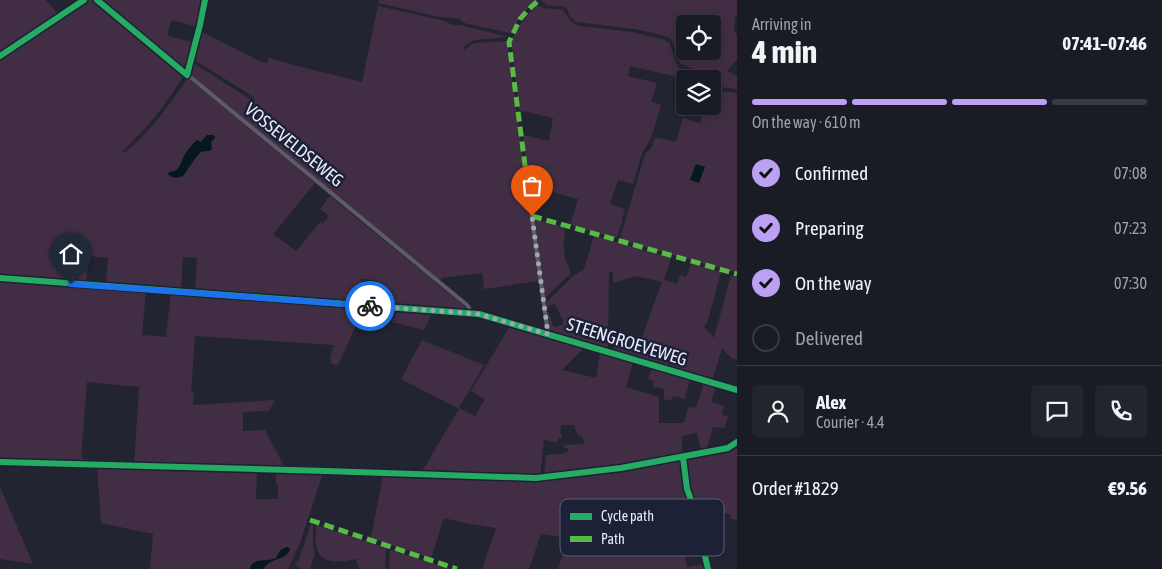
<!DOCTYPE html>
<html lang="en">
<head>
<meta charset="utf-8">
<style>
	:root { --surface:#1a1c25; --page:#23252d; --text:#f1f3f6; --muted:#9fa1a7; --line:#383a42; --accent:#bca0f2 }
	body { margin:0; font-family:"Asap Condensed",sans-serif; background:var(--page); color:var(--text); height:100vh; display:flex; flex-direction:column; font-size:19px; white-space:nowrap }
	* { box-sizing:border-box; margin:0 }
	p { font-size:16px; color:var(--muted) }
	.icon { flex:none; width:28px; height:28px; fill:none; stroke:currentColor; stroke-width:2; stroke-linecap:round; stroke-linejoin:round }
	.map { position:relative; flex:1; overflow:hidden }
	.panel { display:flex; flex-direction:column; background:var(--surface); width:425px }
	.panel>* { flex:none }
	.fabs { position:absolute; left:676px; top:15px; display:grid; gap:10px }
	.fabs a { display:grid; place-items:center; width:45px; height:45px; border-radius:5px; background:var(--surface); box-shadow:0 2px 12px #0003,0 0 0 1px var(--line); font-size:25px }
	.pin { position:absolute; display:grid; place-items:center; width:42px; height:42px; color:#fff; margin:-51px -21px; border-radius:50% 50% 50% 0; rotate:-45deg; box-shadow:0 0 5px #0007 }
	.pin .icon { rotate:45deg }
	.courier { position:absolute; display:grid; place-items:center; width:50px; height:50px; margin:-25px; border:4px solid #1a73e8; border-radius:50%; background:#fff; color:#222; box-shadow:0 1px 6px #0007 }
	.head em { font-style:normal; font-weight:700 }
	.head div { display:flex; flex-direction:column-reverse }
	.head { display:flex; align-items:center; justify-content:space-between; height:85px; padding:0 15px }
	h1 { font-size:32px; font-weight:700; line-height:38px }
	.bar { display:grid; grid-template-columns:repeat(4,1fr); gap:8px 5px; align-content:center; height:60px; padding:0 15px }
	.bar i { height:6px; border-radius:4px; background:var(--line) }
	.bar .selected { background:var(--accent) }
	.bar p { grid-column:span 4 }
	.line { display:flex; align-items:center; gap:12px; padding:0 15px; border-top:1px solid var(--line) }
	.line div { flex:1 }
	.round { display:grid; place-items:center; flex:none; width:52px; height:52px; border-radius:5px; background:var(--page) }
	ol { padding:0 15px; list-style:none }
	li { display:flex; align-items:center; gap:15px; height:55px }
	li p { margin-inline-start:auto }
	li .icon { padding:5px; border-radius:50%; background:var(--accent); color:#111; stroke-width:4 }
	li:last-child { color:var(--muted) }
	li i { width:28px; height:28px; border:2px solid var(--line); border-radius:50% }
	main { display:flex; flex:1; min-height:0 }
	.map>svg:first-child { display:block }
	.green { fill:#412e44; fill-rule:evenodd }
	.water { fill:#06181f }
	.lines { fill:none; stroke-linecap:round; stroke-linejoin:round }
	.minor { stroke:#5e5b68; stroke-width:4 }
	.tertiary { stroke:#5e5b68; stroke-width:4.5 }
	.quiet { stroke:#58b947; stroke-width:5; stroke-dasharray:10 5; stroke-linecap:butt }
	.cycleway-casing { stroke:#1c2137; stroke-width:9 }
	.cycleway { stroke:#26ab63; stroke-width:6 }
	.done { stroke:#a2a6b4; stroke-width:5; stroke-dasharray:0 9 }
	.route { stroke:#1a73e8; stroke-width:6 }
	.labels { text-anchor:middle; stroke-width:5; stroke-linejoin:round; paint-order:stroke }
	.street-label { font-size:18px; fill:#e7ebfb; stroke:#1c2137 }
	.key { fill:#1c2137; stroke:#595e72; stroke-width:1 }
	.key-label { font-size:14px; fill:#e7ebfb }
</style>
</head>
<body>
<main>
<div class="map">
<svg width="737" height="569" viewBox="0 0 737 569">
	<rect width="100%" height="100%" fill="#222531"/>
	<path class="green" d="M0 0H46L58 14 0 53Z
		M86 0H94L144 43 184 75C167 103 147 130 122 151L124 153C150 133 169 105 188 78L315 183 273 234 296 251 320 222 323 224 329 216 320 209 330 196 463 305 466 310 465 312 376 305 378 281 362 279 358 303 195 291 197 258 183 257 181 289 106 283 108 258 89 256 86 282 0 276V57ZM205 137 211 142 212 148 210 151C209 151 201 151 201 152 198 153 186 172 183 176L169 172C181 172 180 162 185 154 188 149 193 145 197 140L201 142Z
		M100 0H203L197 27 172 20 167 34 171 37 193 42 186 69 185 70Z
		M379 0H537L523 13 510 33 464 23 460 19 454 18 439 17 378 3Z
		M542 0H737V15L735 17 734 30 737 35V59L727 71 737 76V89L720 87 712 79 680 63 677 58 674 45 670 38 653 33 635 29 576 22 570 16 566 7 547 5 542 1ZM685 24H712V51H685Z
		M536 5 544 8 563 10 571 22 580 26 632 32 665 40 670 44 675 61 679 68 706 79H686L630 66 628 76 657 83 651 102 661 105 652 135 649 142 642 153 633 184 618 180 610 204 625 209 622 218 623 219 617 237 615 238 570 225 578 199 530 186 523 135 549 141 553 118 519 110 511 42 517 28Z
		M378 6 445 21C448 24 455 26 460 25L509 37 474 40 463 47 464 50 474 43 507 41 539 281 484 289 482 273 441 278V281L189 74 192 62 253 101 255 100 252 96 193 59 200 31 261 62 267 63 269 58 297 66 362 82Z
		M713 90 737 93V273L623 241 621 234 623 228 645 154 652 147 654 139 658 138 676 142 683 118 700 123 705 106H712Z
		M534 219 564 227 565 235 563 245C566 251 563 252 565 258 567 265 570 265 570 274L544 299Z
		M594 236 671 258 664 280 677 284 680 275 686 277 691 264 721 272 708 320 707 323 704 327 714 338 731 275 737 277V360L731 358 722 348 712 381 613 352 615 336 640 342 662 282 636 276 613 283V272L609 271 608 350 549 333 546 311 549 313 552 323 554 327 563 325V320L554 303 546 309 545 304 573 276 584 269Z
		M0 281 146 291 142 335 166 337 171 293 361 308 360 317 338 365 332 364 330 358 334 345 195 336 191 391 194 394 193 405 275 400 269 411 243 412V431L265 430 285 468 134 464 139 387 87 382 81 458 90 460 129 461 130 464 0 461Z
		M397 311 432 314 424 330 392 322Z
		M510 326 584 348 562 370 596 378 600 352 633 362 626 387 659 397V423H684L688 407 696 408 704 383 716 386 711 402 724 406 722 415 728 416 724 428 713 427 706 451 701 452 697 433 682 436V455L625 466 544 476 546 455 561 454 564 453 568 452V448H565L564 445 584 444 583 438 577 434 574 425H561L560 433 562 434V438H559L557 442H552L550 441 544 440 540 476 421 473 459 409 401 379 422 340 484 365 459 408 475 416 485 399 471 391Z
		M652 367 690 379 685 399 673 396 671 401 664 399V389L653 387 654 381 648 379Z
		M737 445V520L730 518 731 515 693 502 688 486 685 460 686 458 727 451Z
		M681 459 684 486 695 523 684 526 675 532 678 542 699 536 701 545 683 550 687 567 705 564 706 569H558L568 538 541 534 529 569H482L496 528 464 523 444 518 431 558 371 538 383 475 543 479 614 471ZM656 505 667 513 650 534 639 525Z
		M97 467 257 472 256 499H278V486L276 484V472L323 473 300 543 288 569H263L269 563 288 554 282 548 276 558 269 560H261L252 564 250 569H150L153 534 101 523Z
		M0 487 33 564 0 559Z
		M311 523 313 524V546L315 553 310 569H302L295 566 300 557Z
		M316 525 386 548 385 569H359L356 559C342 562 319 566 316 545 315 539 316 532 316 525Z
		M390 550 450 569H389Z"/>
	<path class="water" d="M207 135H213L215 137V138L211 142 212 148 210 151C209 151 202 151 201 152 198 153 186 172 183 176 178 178 172 179 168 174L169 172C181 172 181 160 186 153 189 148 193 144 197 140L201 142Z
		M696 164 705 167 699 183 690 180Z
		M286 547H288L290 549C287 559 277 557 269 563 267 564 265 567 263 569H250V567C257 558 259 562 268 560 271 560 273 559 276 558L280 551Z"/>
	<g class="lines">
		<path class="minor" d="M97 0 467 305 469 308 470 313
			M529 196 548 334"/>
		<path class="tertiary" d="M187 75 200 25 205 0
			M0 278 479 314 737 390"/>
		<path class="quiet" d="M529 196 509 42 520 19 530 8 539 0
			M532 216 737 274
			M310 520 457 569"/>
		<g class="cycleway-casing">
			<path id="cycleway" d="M97 0 187 75 200 25 205 0
				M0 56 84 0
				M0 278 479 314 737 390
				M683 457 687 489 693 505 708 569
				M0 462 326 471 536 478 621 468 728 448 737 442"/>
		</g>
		<use href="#cycleway" class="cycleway"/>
	</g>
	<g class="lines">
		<path class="done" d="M370 306 479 314 548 334 532 216"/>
		<path class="route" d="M71 284 370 306"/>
	</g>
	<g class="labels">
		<g class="street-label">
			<text transform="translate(294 145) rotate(39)" y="6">VOSSEVELDSEWEG</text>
			<text transform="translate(627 342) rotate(17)" y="6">STEENGROEVEWEG</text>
		</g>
	</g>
	<rect x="560" y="499" width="164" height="57" rx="8" class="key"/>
	<rect x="570" y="513" width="22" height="7" fill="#26ab63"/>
	<rect x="570" y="536" width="22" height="6" fill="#58b947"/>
	<g class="key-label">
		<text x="601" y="521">Cycle path</text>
		<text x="601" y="544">Path</text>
	</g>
</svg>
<div class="fabs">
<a><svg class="icon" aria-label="locate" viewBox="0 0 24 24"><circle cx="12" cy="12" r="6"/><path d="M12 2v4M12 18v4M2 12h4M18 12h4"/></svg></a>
<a><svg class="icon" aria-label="layers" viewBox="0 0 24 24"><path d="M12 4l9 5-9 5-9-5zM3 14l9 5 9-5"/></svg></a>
</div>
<div class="pin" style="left:532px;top:216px;background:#ea580c"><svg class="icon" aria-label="bag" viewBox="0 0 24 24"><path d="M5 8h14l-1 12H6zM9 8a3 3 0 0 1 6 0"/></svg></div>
<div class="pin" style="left:71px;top:284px;background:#1f2937"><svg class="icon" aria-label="home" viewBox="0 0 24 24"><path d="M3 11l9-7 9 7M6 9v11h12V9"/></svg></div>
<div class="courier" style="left:370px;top:306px"><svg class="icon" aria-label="bike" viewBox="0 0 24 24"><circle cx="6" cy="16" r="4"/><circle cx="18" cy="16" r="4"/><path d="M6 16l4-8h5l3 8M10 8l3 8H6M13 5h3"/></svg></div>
</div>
<section class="panel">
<div class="head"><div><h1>4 min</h1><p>Arriving in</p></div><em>07:41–07:46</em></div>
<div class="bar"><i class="selected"></i><i class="selected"></i><i class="selected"></i><i></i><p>On the way · 610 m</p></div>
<ol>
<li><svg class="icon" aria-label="check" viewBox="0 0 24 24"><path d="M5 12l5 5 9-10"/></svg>Confirmed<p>07:08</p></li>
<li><svg class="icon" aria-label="check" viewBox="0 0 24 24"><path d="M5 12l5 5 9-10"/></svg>Preparing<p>07:23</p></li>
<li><svg class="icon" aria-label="check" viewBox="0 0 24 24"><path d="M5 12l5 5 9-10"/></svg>On the way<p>07:30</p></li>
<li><i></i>Delivered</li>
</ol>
<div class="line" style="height:90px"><a class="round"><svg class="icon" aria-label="person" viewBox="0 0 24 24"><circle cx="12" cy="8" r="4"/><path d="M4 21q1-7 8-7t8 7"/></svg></a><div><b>Alex</b><p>Courier · 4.4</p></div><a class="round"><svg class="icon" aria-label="chat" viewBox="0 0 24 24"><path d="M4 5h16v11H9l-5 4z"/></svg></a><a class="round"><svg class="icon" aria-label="phone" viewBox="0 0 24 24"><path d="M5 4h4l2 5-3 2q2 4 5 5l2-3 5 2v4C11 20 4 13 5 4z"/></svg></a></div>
<div class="line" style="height:65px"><div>Order #1829</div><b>€9.56</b></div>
</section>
</main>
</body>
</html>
